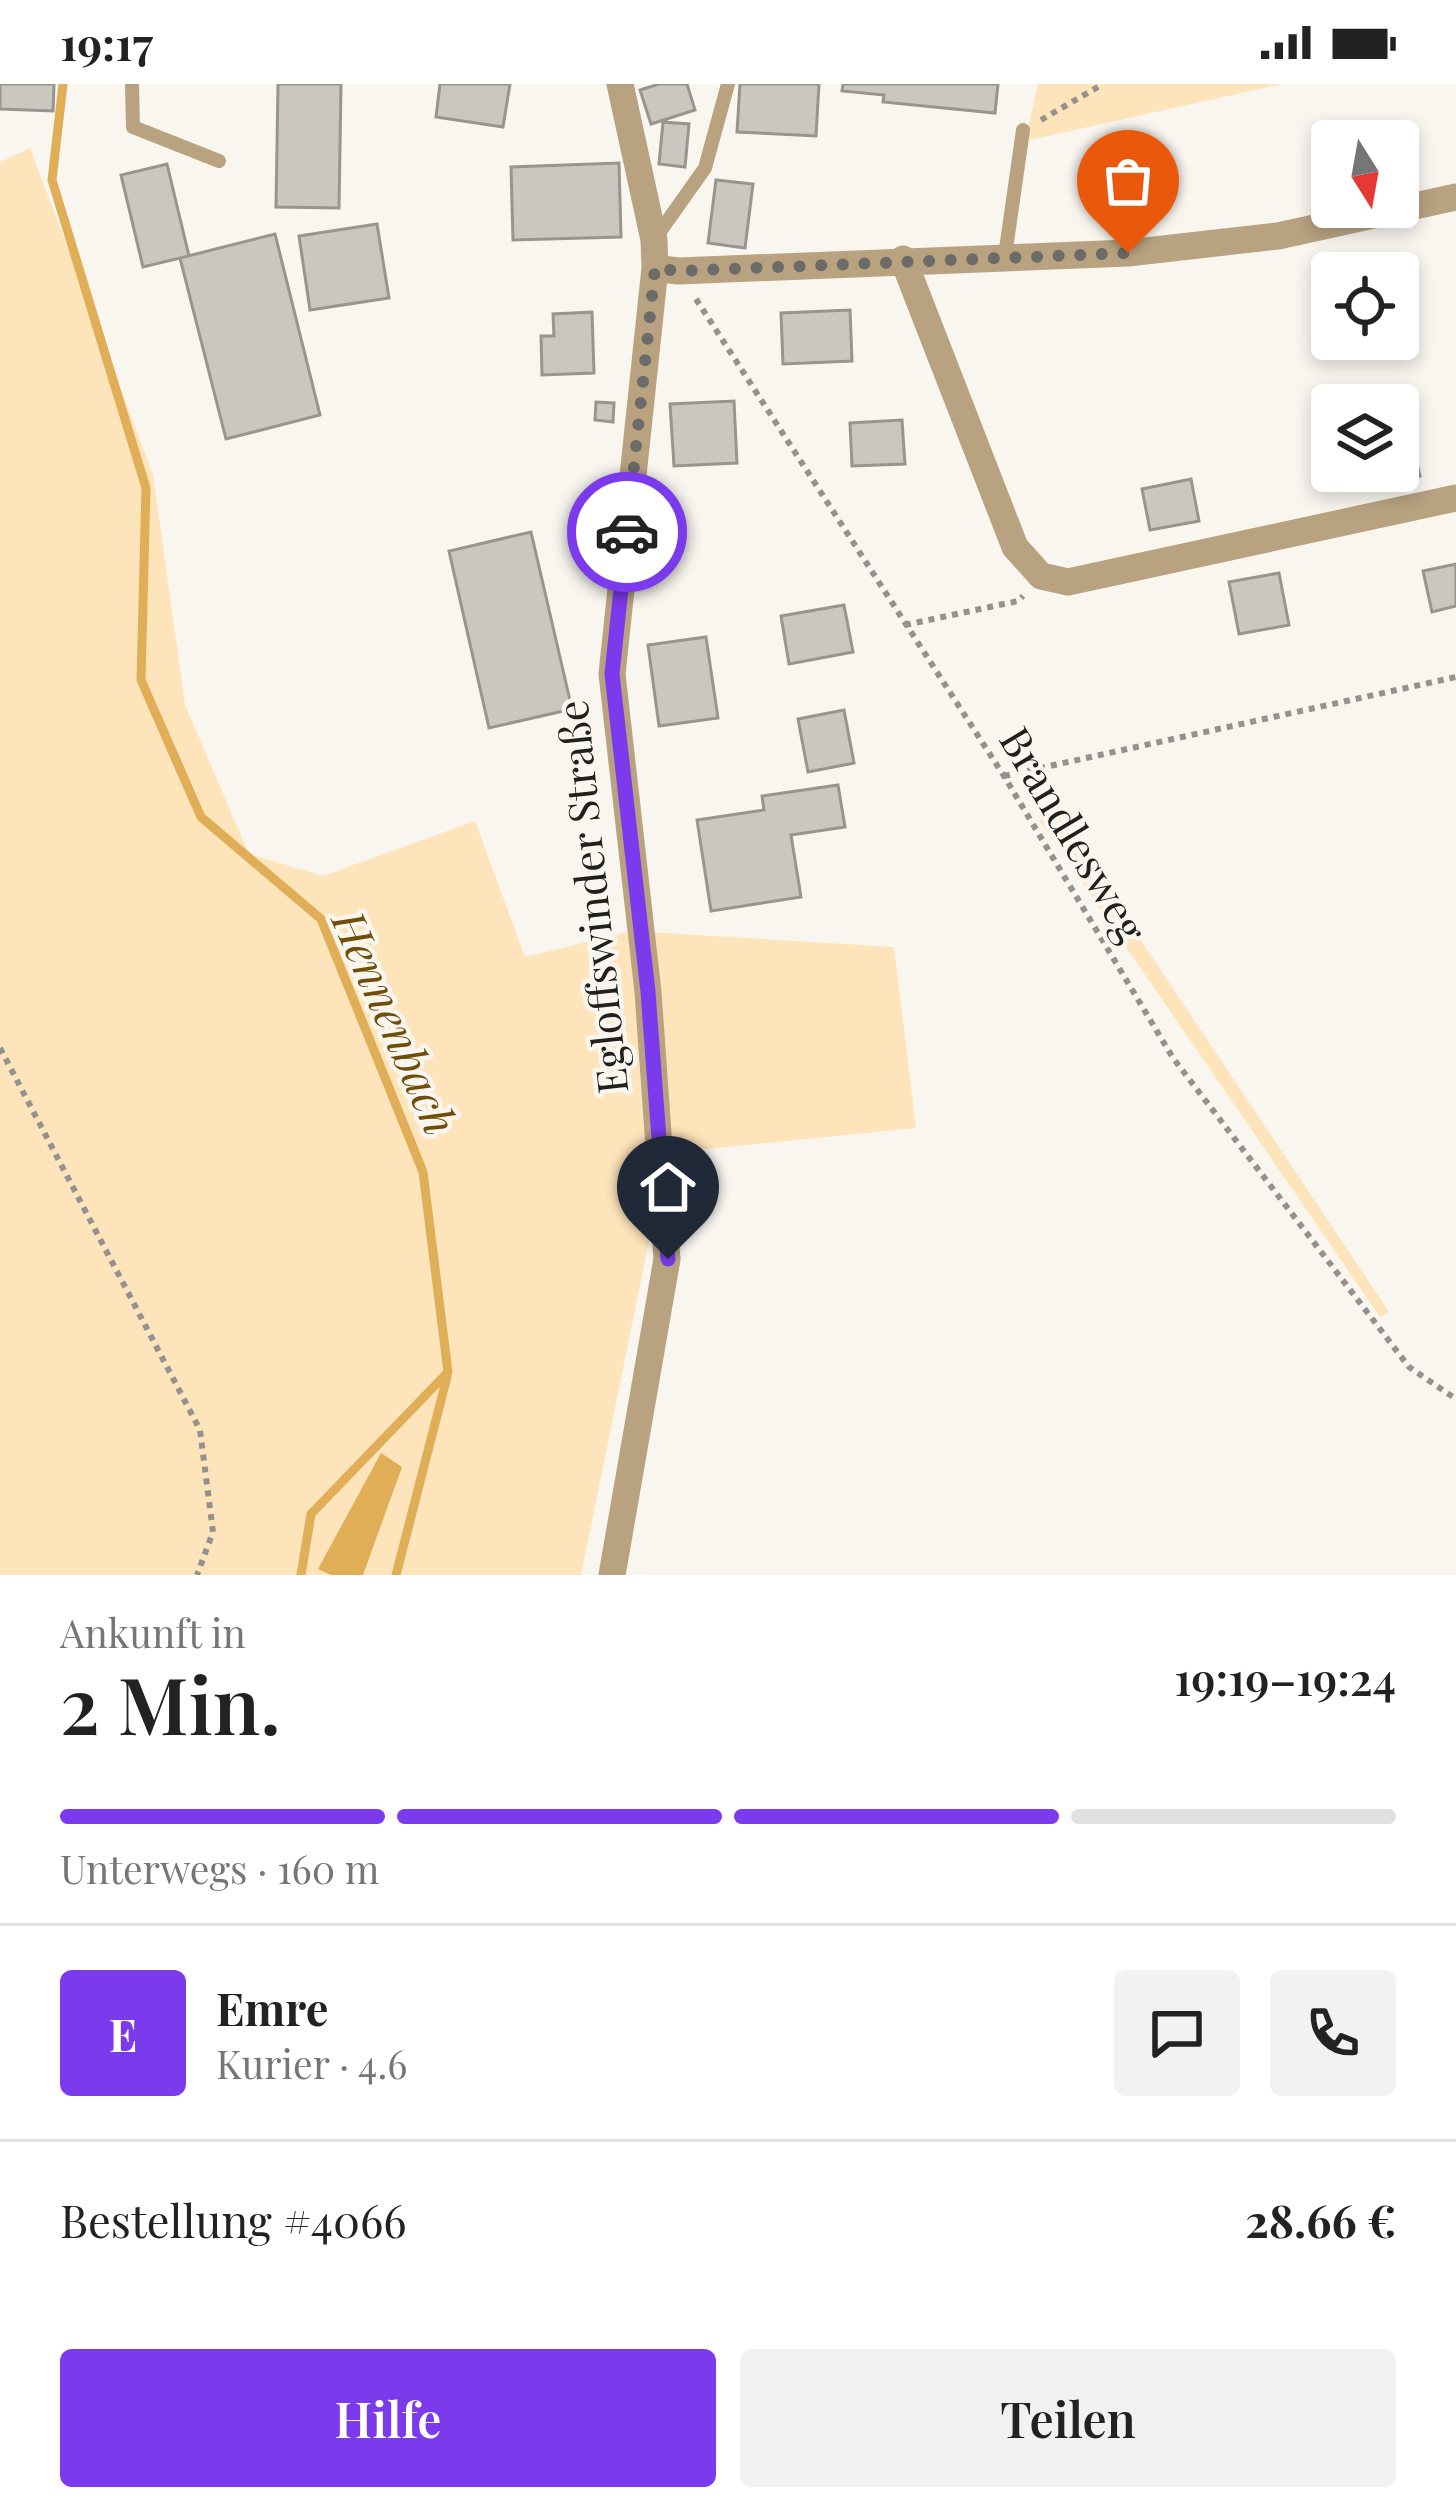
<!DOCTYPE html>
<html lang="de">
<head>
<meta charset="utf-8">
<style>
	:root { --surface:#fff; --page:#f2f2f2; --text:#222; --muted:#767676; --line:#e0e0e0; --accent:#7c3aed }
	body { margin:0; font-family:"Playfair Display",serif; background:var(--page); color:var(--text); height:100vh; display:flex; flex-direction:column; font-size:45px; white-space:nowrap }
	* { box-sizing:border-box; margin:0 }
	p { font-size:39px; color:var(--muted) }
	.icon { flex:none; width:66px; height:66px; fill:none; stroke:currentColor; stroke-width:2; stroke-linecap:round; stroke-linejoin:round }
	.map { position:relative; height:1491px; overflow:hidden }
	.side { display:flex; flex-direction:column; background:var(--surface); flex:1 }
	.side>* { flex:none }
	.needle { width:78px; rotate:169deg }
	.controls { position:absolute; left:1311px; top:36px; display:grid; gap:24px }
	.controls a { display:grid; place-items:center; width:108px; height:108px; border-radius:12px; background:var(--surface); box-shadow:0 6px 18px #0003; font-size:60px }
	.pin { position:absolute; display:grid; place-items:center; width:102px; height:102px; color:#fff; margin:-123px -51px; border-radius:50% 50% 50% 0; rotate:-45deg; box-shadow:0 0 12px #0007 }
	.pin .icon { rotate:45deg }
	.courier { position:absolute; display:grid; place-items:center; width:120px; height:120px; margin:-60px; border:9px solid #7c3aed; border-radius:50%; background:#fff; color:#222; box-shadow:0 3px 15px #0007 }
	.overview em { font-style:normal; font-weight:600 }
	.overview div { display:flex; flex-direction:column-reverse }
	.overview { display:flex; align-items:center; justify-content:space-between; height:204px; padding:0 60px }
	h1 { font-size:78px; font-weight:600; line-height:90px }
	.bar { display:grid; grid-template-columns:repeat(4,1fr); gap:18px 12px; align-content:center; height:144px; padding:0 60px }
	.bar i { height:15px; border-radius:9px; background:var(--line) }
	.bar .on { background:var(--accent) }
	.bar p { grid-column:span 4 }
	.line { display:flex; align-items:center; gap:30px; padding:0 60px; border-top:3px solid var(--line) }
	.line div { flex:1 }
	.round { display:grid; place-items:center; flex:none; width:126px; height:126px; border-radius:12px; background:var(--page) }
	.action { display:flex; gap:24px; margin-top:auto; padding:24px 60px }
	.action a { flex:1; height:138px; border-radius:12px; background:var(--accent); color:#fff; font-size:48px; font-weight:600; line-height:138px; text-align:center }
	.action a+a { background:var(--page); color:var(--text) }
	.status { display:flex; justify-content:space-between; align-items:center; height:84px; padding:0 60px; background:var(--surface); direction:ltr }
	.status svg { height:33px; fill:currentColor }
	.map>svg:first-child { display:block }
	.green { fill:#fee4ba }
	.water { fill:#dfae57 }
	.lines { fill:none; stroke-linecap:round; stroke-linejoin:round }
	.stream { stroke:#dfae57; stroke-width:9 }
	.building { fill:#cac7c1; stroke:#98958f; stroke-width:3 }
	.path { stroke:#94928e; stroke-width:6; stroke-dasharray:6 6; stroke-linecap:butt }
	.lane { stroke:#b8a280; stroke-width:14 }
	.street { stroke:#b8a280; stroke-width:27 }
	.done { stroke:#6d6b67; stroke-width:12; stroke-dasharray:0 21.6 }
	.route { stroke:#7c3aed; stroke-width:15 }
	.labels { text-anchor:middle; stroke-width:9; stroke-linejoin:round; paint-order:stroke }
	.street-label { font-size:42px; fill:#21201d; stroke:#f9f6f0 }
	.water-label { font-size:45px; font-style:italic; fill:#6f4e09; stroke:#f9f6f0 }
</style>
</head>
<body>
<div class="status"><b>19:17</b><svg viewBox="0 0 49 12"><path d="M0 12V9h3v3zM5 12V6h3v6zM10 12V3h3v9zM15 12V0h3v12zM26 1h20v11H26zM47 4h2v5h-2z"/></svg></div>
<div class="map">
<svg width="1456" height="1491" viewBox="0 0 1456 1491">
	<rect width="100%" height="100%" fill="#f9f6f0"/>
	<path class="green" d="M1038 0H1282L1025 57Z
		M30 64 153 390 185 621 249 770 323 792 475 737 525 873 632 847 894 863 916 1044 667 1069 581 1491H0V78Z
		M1055 728 1389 1228 1380 1233 1039 736Z"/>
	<path class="water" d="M381 1369 402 1383 363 1491H331L318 1485Z"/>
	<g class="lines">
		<path class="stream" d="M63 0 52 96 146 404 141 596 201 733 321 835 423 1088 448 1288 311 1430 301 1491
			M396 1491 447 1293"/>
	</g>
	<path class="building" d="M0 0H54L53 27 0 25Z
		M278 0H341L339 124 276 123Z
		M440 0H510L503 43 436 33Z
		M659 0H687L695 26 651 40 640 6Z
		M740 0H819L816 52 737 48Z
		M843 0H998L995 29 883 18 884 11 842 7Z
		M663 38 689 40 685 83 659 80Z
		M619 79 621 153 513 156 511 83Z
		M167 80 189 172 143 183 121 91Z
		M716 96 753 100 745 164 708 159Z
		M377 140 389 214 310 226 299 152Z
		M275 150 320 331 226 355 180 174Z
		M850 226 852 277 783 280 781 229Z
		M592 228 594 289 542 291 541 252H554L553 230Z
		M734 317 737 379 674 382 670 320Z
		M596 318 614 319 613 338 595 336Z
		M902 336 905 380 852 382 850 339Z
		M1410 348 1420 392 1370 403 1366 387H1398V351Z
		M1191 395 1199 437 1150 446 1142 405Z
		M531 448 572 625 489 644 449 467Z
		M1456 480V522L1432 528 1423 487Z
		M1279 489 1289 541 1239 550 1229 498Z
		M844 521 853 568 789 580 781 532Z
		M706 553 718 634 659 642 648 561Z
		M844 626 854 679 808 688 798 635Z
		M838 701 845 743 791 751 801 813 711 827 697 736 764 726 762 712Z"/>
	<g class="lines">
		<path class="path" d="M1041 36 1103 0
			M696 215 1004 692 1173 974 1409 1283 1456 1315
			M905 541 1018 517 1023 512
			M1004 692 1456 593
			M0 964 200 1346 213 1448 197 1491"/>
		<path class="lane" d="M132 0 133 43 219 77
			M654 156 705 84 728 0
			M1005 172 1023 46"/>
		<path class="street" d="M903 175 1015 463 1041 492 1068 498 1456 414
			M655 184 678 187 1128 169 1278 152 1456 113
			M612 1491 667 1175 648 908 612 590 655 184 654 156 620 0"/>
	</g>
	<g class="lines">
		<path class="done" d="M627 448 655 184 678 187 1128 169"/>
		<path class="route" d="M627 448 612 590 648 908 668 1175"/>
	</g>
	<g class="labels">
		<g class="street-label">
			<text transform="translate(1073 751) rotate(59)" y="15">Brandlesweg</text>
			<text transform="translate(593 813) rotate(-96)" y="15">Egloffswinder Straße</text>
		</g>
		<g class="water-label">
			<text transform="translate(394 939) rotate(66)" y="16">Hennenbach</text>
		</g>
	</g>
</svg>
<div class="controls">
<a><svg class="needle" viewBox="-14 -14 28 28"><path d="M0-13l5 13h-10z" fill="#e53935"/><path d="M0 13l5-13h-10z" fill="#767676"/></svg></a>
<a><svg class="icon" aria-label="locate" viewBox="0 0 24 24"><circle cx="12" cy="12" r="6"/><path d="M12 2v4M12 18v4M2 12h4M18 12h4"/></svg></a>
<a><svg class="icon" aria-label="layers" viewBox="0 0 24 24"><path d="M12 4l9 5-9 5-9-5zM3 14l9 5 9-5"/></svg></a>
</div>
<div class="pin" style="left:1128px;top:169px;background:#ea580c"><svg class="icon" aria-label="bag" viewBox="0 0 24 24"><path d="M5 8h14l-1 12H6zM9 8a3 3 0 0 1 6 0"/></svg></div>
<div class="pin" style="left:668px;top:1175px;background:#1f2937"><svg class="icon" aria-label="home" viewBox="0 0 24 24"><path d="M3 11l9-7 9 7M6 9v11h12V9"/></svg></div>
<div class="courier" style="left:627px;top:448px"><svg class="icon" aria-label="car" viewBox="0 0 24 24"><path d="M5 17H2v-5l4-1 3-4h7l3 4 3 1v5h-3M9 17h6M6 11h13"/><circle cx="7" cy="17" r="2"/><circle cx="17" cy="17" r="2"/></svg></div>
</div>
<section class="side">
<div class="overview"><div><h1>2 Min.</h1><p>Ankunft in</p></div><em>19:19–19:24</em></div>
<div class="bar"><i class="on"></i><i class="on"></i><i class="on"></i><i></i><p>Unterwegs · 160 m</p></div>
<div class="line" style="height:216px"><b class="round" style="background:var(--accent);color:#fff">E</b><div><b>Emre</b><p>Kurier · 4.6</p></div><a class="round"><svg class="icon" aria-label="chat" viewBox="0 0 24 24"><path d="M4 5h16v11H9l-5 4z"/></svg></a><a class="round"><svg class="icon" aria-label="phone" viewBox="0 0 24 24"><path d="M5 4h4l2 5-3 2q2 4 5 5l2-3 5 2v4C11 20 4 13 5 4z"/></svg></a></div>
<div class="line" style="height:156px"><div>Bestellung #4066</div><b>28.66 €</b></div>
<div class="action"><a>Hilfe</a><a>Teilen</a></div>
</section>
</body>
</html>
